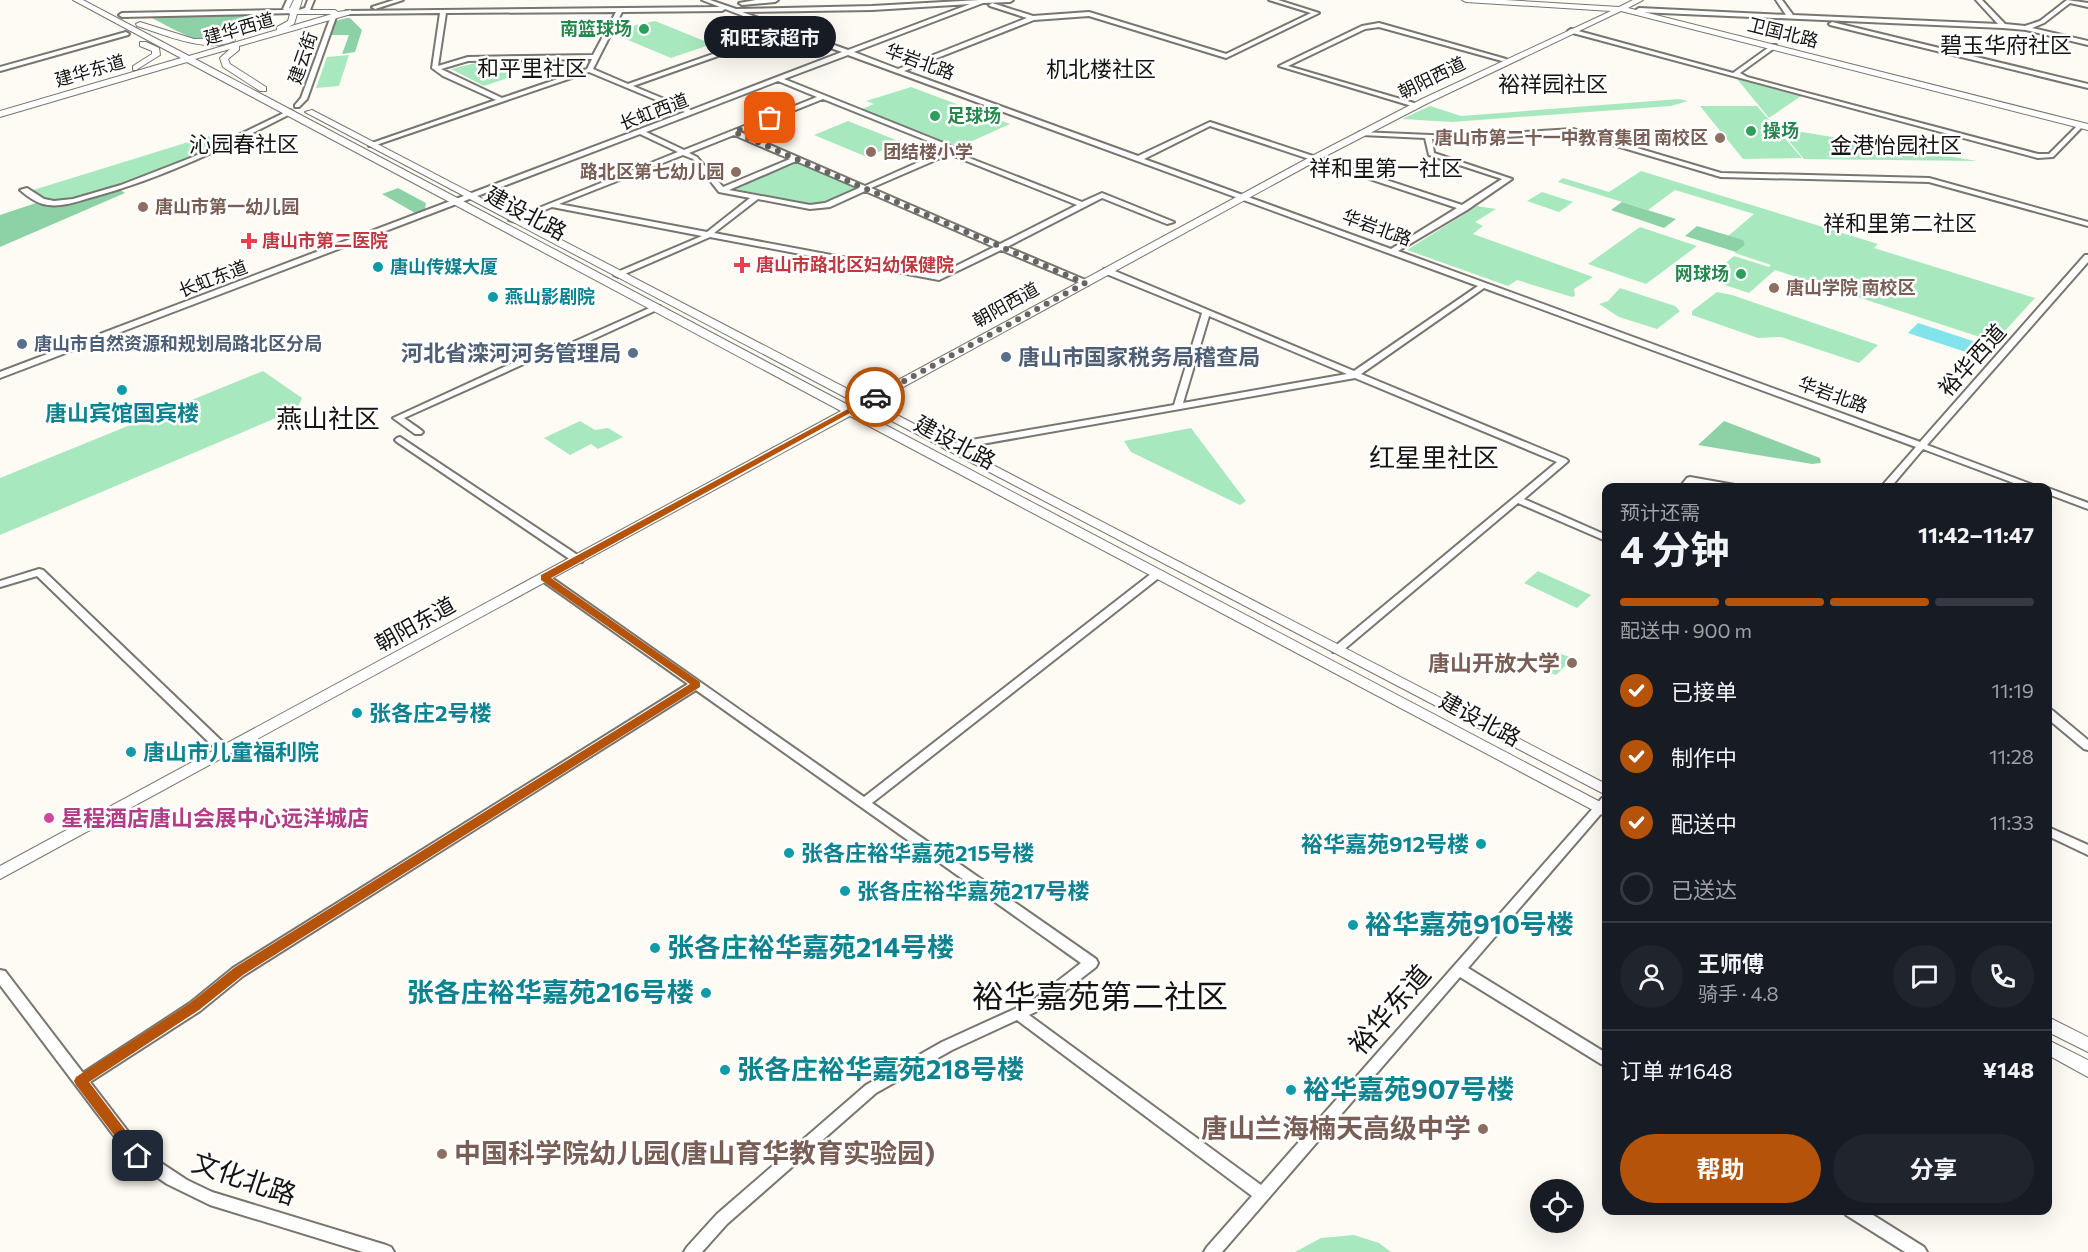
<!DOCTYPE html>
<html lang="zh">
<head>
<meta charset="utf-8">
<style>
	:root { --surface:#171b24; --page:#20242c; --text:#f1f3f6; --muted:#9ea1a6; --line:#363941; --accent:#b45309 }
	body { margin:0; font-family:Commissioner,"Noto Sans SC",sans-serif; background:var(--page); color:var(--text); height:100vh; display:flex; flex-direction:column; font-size:22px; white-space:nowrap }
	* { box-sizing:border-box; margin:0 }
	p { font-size:20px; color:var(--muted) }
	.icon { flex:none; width:33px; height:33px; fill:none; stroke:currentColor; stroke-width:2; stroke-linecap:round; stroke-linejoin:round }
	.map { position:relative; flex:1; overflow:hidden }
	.panel { position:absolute; left:1602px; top:483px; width:450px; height:732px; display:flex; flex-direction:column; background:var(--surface); border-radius:12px; box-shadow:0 6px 24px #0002 }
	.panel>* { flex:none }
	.buttons { position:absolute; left:1530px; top:1179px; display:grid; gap:12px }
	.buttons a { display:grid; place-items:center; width:54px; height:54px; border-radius:50%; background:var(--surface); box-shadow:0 6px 24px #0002; font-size:30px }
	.pin { position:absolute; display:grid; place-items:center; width:51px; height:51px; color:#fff; margin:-26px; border-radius:12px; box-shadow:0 3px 9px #0006 }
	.courier { position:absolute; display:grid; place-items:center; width:60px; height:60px; margin:-30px; border:4px solid #b45309; border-radius:50%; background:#fff; color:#222; box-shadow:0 2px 8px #0007 }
	.bubble { position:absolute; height:42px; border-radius:21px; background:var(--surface); box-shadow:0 6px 24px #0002; font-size:20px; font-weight:700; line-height:42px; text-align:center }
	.head em { font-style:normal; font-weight:700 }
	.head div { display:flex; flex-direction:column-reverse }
	.head { display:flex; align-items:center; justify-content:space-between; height:102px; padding:0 18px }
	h1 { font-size:39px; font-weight:700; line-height:45px }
	.bar { display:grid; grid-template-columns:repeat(4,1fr); gap:9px 6px; align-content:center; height:72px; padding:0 18px }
	.bar i { height:8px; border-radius:4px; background:var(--line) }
	.bar .current { background:var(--accent) }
	.bar p { grid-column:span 4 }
	.line { display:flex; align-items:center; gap:15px; padding:0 18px; border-top:2px solid var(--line) }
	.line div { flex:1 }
	.round { display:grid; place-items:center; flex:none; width:63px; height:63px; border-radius:32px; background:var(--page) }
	ol { padding:0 18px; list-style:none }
	li { display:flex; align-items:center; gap:18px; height:66px }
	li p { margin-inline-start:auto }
	li .icon { padding:6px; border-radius:50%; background:var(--accent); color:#fff; stroke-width:4 }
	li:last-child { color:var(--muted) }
	li i { width:33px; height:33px; border:3px solid var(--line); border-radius:50% }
	.primary-button { display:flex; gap:12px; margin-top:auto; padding:12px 18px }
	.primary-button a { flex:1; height:69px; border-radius:36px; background:var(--accent); color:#fff; font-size:24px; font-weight:700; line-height:69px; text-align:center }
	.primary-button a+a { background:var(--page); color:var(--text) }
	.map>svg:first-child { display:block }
	.green { fill:#a8e8bf }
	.forest { fill:#8dd2a6 }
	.water { fill:#81e3eb }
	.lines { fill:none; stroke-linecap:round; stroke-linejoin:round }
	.minor-casing { stroke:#78766f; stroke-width:4 }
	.major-casing { stroke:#78766f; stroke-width:2 }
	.minor { fill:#fff; fill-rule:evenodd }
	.major { fill:#fff; fill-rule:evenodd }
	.route { fill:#b45309 }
	.done { stroke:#666561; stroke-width:6; stroke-dasharray:0 10.8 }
	.leisure-dot { fill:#2e9e5b; stroke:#fff; stroke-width:2 }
	.education-dot { fill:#8d6e63; stroke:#fff; stroke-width:2 }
	.health-dot { fill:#e0444e; stroke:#fff; stroke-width:2 }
	.culture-dot { fill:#0f9aa8; stroke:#fff; stroke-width:2 }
	.service-dot { fill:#5c6f8a; stroke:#fff; stroke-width:2 }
	.hotel-dot { fill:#d1479c; stroke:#fff; stroke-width:2 }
	.labels { text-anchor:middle; stroke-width:5; stroke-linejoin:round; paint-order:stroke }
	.far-street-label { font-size:18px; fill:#151412; stroke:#fff }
	.far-leisure-label { font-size:18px; font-weight:bold; fill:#27864d; stroke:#fff; text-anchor:end }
	.far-education-label { font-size:18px; font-weight:bold; fill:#785e54; stroke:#fff; text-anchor:start }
	.far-health-label { font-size:18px; font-weight:bold; fill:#be3a42; stroke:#fff; text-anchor:start }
	.far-culture-label { font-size:18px; font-weight:bold; fill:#0d838f; stroke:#fff; text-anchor:start }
	.far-service-label { font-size:18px; font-weight:bold; fill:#4e5e75; stroke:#fff; text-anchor:start }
	.far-quarter-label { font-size:22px; fill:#151412; stroke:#fff }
	.street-label { font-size:22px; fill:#151412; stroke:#fff }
	.service-label { font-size:22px; font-weight:bold; fill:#4e5e75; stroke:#fff; text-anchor:end }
	.culture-label { font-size:22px; font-weight:bold; fill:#0d838f; stroke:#fff; text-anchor:start }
	.education-label { font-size:22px; font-weight:bold; fill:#785e54; stroke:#fff; text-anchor:end }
	.hotel-label { font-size:22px; font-weight:bold; fill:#b23c85; stroke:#fff; text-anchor:start }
	.quarter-label { font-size:26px; fill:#151412; stroke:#fff }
	.near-culture-label { font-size:27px; font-weight:bold; fill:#0d838f; stroke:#fff; text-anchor:start }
	.near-street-label { font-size:27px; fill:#151412; stroke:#fff }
	.near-education-label { font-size:27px; font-weight:bold; fill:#785e54; stroke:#fff; text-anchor:end }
	.near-quarter-label { font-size:32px; fill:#151412; stroke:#fff }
</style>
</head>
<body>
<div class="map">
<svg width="2088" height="1252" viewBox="0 0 2088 1252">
	<rect width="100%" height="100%" fill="#fdfbf3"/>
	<path class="green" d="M655 21 712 44 671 58 623 38 627 27Z
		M349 55 339 86 316 88 327 57Z
		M484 61 514 76 484 86 451 69Z
		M1737 79 1801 96 1769 118Z
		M911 87 1010 124 959 147 862 109 874 104 866 101Z
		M1679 99 1688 101 1671 106 1452 122 1402 119 1430 106 1461 116Z
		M1700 106H1757L1802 158 1743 159Z
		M848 121 901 142 867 157 814 135Z
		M1778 128 1977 161 1804 159Z
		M208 136 221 143 188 160 122 185 72 200 57 202 45 200 30 191Z
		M796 161 859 187 823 203 811 205 731 188Z
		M1641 171 1878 244 1874 248 2035 298 1995 342 1775 270 1749 293 1707 279 1734 256 1769 267 1771 265 1735 253 1745 245 1742 240 1728 236 1754 214 1675 190 1648 210 1558 182 1563 178 1609 192Z
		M1542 192 1573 202 1559 212 1527 201Z
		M1477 206 1496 209 1475 222 1483 226 1473 234 1593 277 1574 289 1575 296 1572 297 1517 280 1508 286 1407 250Z
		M1640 227 1697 246 1646 284 1588 264Z
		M1620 288 1675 306 1680 311 1657 329 1619 317 1599 304 1608 301Z
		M1717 292 1732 295 1878 345 1859 363 1781 337 1758 338 1692 315V311Z
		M263 371 302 398 297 409 0 535V478Z
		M580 421 595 430 608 428 623 437 598 449 591 444 570 455 544 438Z
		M1191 428 1246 501 1240 505 1131 452 1124 441Z
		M1538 571 1591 595 1577 608 1524 583Z
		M1555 652 1573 658 1556 675 1546 671 1543 664Z
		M1354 1235 1379 1243 1391 1252H1295L1321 1238Z"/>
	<path class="forest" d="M270 14 273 18C264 33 210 44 193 38 179 33 164 24 150 17Z
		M347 18H350L362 30 355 52 342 54 349 35H330L335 21Z
		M398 188 426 203 425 209 415 213 382 194Z
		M119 189 125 193 0 247V215L36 203 57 205Z
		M1622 202 1676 219 1664 228 1611 210Z
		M1697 226 1743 240 1745 245 1736 252 1685 236Z
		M1724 421 1820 458 1821 463 1812 464 1698 445Z"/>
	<path class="water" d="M1918 323 1982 344 1972 354 1908 333Z"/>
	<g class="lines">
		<g class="minor-casing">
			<path id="minor" d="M287 0H293L289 8 294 11V13L122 17 119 15 122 13 284 10 283 9Z
				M308 0H314L310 10 296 13V11L305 8Z
				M394 0H403L375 9 372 7Z
				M702 0H710L736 9 872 6 980 0H1013L1010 2 983 3 854 52 898 69 1027 18 990 6 989 5 992 3 1033 16 1089 12 1226 54 1311 13 1269 0H1278L1319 13 1226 58 1089 16 1034 20 904 71 1138 156 1210 122 1462 205 1502 179 1429 155 1425 138 1362 135 1360 134V132L1454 136 1573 129 1721 173 1929 178 2088 222V226L1929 182 1721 177 1573 133 1454 140 1432 139 1434 153 1512 179 1467 210 1398 251 1920 442 2085 255H2088V262L1927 445 2041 488H2027L1923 449 1890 488H1880L1916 447 1484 288 1361 374 1566 459 1568 461 1566 463 1524 499 1606 535V541L1518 503 1341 652H1333L1332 650 1333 648 1557 462 1355 378 948 450 943 447 948 444 1174 405 1202 313 1104 273V269H1110L1354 371 1478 286 848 55 784 79 956 148 959 154 1082 202 1102 193 1174 222 1167 224 1102 198 1007 247 1088 281V285H1085L1001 250 939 280 710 237 618 277 614 275 615 273 702 236 552 207 516 222 509 220 678 152 640 134 0 378V372L685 112 589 72 373 146H369V144L496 100 443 76 432 68 440 13 348 14 346 13V11L720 7ZM970 4 848 50 742 12 872 10ZM725 9 781 30 628 84 593 69 622 12 722 11ZM616 12 593 55 468 57 438 66 446 13ZM786 32 842 52 691 110 633 86ZM592 59 587 69 502 98 441 69 468 61ZM778 81 817 97 684 150 646 132ZM823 99 948 149 865 186 740 132ZM1210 126 1457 208 1391 249 1144 159ZM734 135 790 159 723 187 697 157 689 153ZM952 153 954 156 1077 205 1000 244 871 188ZM683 155 693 159 719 192 750 198 707 232 559 204ZM796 161 859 188 825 203 810 205 729 190ZM865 191 994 247 938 275 714 233 758 199 810 209 830 207ZM1209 316 1347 374 1183 403Z
				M756 0H778L775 2 742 5 739 3Z
				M1776 0H1782L1793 15 1998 24 1976 0H1982L2005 24 2025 26 2040 21 2067 0 2088 3V7L2070 3 2044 23 2032 28 2088 41V45L2026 30 2003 28 1639 12 1636 10 1639 8 1786 15Z
				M331 16 336 17 307 99 299 107H295V105L301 98Z
				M1832 22 2088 84V88L1830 25 1829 24Z
				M1379 23 1506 59 1507 60 1502 61 1379 27 1365 29 1288 66 1414 103V105L1412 106 1279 66 1362 26Z
				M1571 29 1733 73 1772 45H1776V47L1740 73 1747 77 2038 154H2049L2079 124 2084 125 2053 157 2038 158 1569 32 1568 31Z
				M126 32 129 34 128 35 0 71V67Z
				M290 110 293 112 292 113C228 146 164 178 93 197 79 201 63 207 48 205 38 204 28 197 20 190L27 188 44 199 54 201 73 199 121 185 193 157Z
				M654 306H660L661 308 574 348 557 349 404 418 421 430 423 432 421 434H415L393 418 552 345 569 344Z
				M400 437 582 558 583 560 582 562H574L397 442 395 440 397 438Z
				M1690 477 1735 485 1739 488H1716L1692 483 1689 488H1679L1687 478Z
				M2048 488 2088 503V509L2048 494Z
				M39 569 43 570 229 748 231 751 229 754H221L37 576 0 587V581Z
				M1156 572 1160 573 1161 575 1160 577 872 803 1096 959 1098 963 1096 967 1042 1009 1029 1015 1261 1185 1602 798 1606 797V808L1468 968 1606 1053V1066L1601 1064 1460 977 1222 1252H1204L1207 1247 1252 1196 1017 1020 952 1050 876 1093 727 1224 702 1252H684L687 1247 717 1214 866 1085 942 1042 1032 1001 1081 963 696 690 243 976 200 1011 90 1082 143 1151 187 1180 212 1192 386 1245 391 1247 394 1252H363L210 1205 167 1184 133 1161 0 985V970L5 971 83 1073 190 1003 233 968 688 684 541 580 540 578 541 576H549L864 797 1152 573Z
				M2048 709 2052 710 2088 740V750L2084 749 2048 719Z
				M2048 827 2088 845V855L2048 836Z
				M1844 1210H1865L1924 1247 1927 1252H1905L1846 1215Z"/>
		</g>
		<g class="major-casing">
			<path id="major" d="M73 0H83L189 56 277 30V27L288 21 290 14 288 12 294 0H302L299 10H335L338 12 351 10V14L239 46V50L228 59 230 64 266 87V91H260L223 67 220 58 230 49 195 59 850 406 856 403 305 112 312 110 865 398 1312 156 1422 99 1611 11 1466 2 1462 0H1505L1619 7 1633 0H1643L1628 8 2088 124V130L1621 11 1428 103 1318 160 874 403 1606 784V795L865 407 859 411 1606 805V817L850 416 0 879V866L841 411 187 62 0 117V111L181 58ZM297 14H332L288 27 294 24Z
				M140 22 194 39 231 38 235 40C209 55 163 34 137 26L136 24Z
				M140 42H146L159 48 160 55 136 70H133V66L152 54V51L140 46Z
				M2048 1017 2088 1037V1052L2048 1032Z
				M2048 1040 2088 1060V1077L2048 1055Z"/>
		</g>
		<use href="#minor" class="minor"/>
		<use href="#major" class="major"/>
	</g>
	<path class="route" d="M872 396 879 397 551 578 700 682V687L243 975 199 1010 89 1082 142 1152 144 1156 142 1160H133L76 1085 74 1081 76 1077 190 1003 234 968 690 684 541 580V575Z"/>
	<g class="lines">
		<path class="done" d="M770 118 734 132 1085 283 875 397"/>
	</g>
	<g class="leisure-dot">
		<circle cx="644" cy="29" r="6"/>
		<circle cx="935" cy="116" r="6"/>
		<circle cx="1751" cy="131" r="6"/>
		<circle cx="1741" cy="274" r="6"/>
	</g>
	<g class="education-dot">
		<circle cx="1720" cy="138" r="6"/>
		<circle cx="871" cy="152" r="6"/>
		<circle cx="736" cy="172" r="6"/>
		<circle cx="143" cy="207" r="6"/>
		<circle cx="1774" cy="288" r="6"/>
		<circle cx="1572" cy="663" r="6"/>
		<circle cx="1483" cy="1129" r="6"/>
		<circle cx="442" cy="1154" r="6"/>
	</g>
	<g class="health-dot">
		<path d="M246 232h6v6h6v6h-6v6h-6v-6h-6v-6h6z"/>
		<path d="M739 256h6v6h6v6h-6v6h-6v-6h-6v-6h6z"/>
	</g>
	<g class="culture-dot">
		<circle cx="378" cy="267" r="6"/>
		<circle cx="493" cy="297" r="6"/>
		<circle cx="122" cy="390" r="6"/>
		<circle cx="357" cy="713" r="6"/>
		<circle cx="131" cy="752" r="6"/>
		<circle cx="1481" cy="844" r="6"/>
		<circle cx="789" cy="853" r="6"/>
		<circle cx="845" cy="891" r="6"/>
		<circle cx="1353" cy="925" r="6"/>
		<circle cx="655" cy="948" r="6"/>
		<circle cx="706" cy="993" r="6"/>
		<circle cx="725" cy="1070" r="6"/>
		<circle cx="1291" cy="1090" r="6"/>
	</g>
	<g class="service-dot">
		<circle cx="22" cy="344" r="6"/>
		<circle cx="633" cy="353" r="6"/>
		<circle cx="1006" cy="357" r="6"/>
	</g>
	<circle class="hotel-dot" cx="49" cy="818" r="6"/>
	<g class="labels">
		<g class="far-street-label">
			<text transform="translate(239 29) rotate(-16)" y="6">建华西道</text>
			<text transform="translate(1783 33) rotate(14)" y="6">卫国北路</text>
			<text transform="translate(303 58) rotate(-71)" y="6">建云街</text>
			<text transform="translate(920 62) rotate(20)" y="6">华岩北路</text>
			<text transform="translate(90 71) rotate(-16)" y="6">建华东道</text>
			<text transform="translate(1432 78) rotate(-26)" y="6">朝阳西道</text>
			<text transform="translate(654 112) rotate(-21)" y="6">长虹西道</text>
			<text transform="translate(1377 228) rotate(20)" y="6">华岩北路</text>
			<text transform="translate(213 279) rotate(-21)" y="6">长虹东道</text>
			<text transform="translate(1006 305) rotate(-29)" y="6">朝阳西道</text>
			<text transform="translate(1833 395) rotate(20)" y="6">华岩北路</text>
		</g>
		<g class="far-leisure-label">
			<text x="632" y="35">南篮球场</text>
			<text x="947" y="122" text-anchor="start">足球场</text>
			<text x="1763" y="137" text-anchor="start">操场</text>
			<text x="1729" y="280">网球场</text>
		</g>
		<g class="far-education-label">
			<text x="1708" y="144" text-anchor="end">唐山市第二十一中教育集团 南校区</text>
			<text x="883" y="158">团结楼小学</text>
			<text x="724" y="178" text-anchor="end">路北区第七幼儿园</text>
			<text x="155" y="213">唐山市第一幼儿园</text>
			<text x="1786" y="294">唐山学院 南校区</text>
		</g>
		<g class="far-health-label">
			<text x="262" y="247">唐山市第二医院</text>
			<text x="756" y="271">唐山市路北区妇幼保健院</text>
		</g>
		<g class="far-culture-label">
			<text x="390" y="273">唐山传媒大厦</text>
			<text x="505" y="303">燕山影剧院</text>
		</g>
		<g class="far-service-label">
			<text x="34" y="350">唐山市自然资源和规划局路北区分局</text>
		</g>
		<g class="far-quarter-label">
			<text x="2006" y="53">碧玉华府社区</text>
			<text x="532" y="76">和平里社区</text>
			<text x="1101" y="77">机北楼社区</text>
			<text x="1553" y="92">裕祥园社区</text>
			<text x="244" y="152">沁园春社区</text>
			<text x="1896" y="153">金港怡园社区</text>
			<text x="1386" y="176">祥和里第一社区</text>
			<text x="1900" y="231">祥和里第二社区</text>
		</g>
		<g class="street-label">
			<text transform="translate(526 213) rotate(28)" y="8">建设北路</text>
			<text transform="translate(1972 360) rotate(-48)" y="8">裕华西道</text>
			<text transform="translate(955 442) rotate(28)" y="8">建设北路</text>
			<text transform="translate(415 624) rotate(-29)" y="8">朝阳东道</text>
			<text transform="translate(1480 719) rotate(28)" y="8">建设北路</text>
		</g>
		<g class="service-label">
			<text x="621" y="361">河北省滦河河务管理局</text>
			<text x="1018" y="365" text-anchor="start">唐山市国家税务局稽查局</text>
		</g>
		<g class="culture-label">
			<text x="122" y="421" text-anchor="middle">唐山宾馆国宾楼</text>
			<text x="369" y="721">张各庄2号楼</text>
			<text x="143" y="760">唐山市儿童福利院</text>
			<text x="1469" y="852" text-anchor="end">裕华嘉苑912号楼</text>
			<text x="801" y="861">张各庄裕华嘉苑215号楼</text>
			<text x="857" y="899">张各庄裕华嘉苑217号楼</text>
		</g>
		<g class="education-label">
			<text x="1560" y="671">唐山开放大学</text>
		</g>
		<g class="hotel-label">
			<text x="61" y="826">星程酒店唐山会展中心远洋城店</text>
		</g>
		<g class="quarter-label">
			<text x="328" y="428">燕山社区</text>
			<text x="1434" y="467">红星里社区</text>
		</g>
		<g class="near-culture-label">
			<text x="1365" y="934">裕华嘉苑910号楼</text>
			<text x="667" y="957">张各庄裕华嘉苑214号楼</text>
			<text x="694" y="1002" text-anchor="end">张各庄裕华嘉苑216号楼</text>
			<text x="737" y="1079">张各庄裕华嘉苑218号楼</text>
			<text x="1303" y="1099">裕华嘉苑907号楼</text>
		</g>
		<g class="near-street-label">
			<text transform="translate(1390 1010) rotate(-49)" y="9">裕华东道</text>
			<text transform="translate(244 1179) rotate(19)" y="9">文化北路</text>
		</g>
		<g class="near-education-label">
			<text x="1471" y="1138">唐山兰海楠天高级中学</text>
			<text x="454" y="1163" text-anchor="start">中国科学院幼儿园(唐山育华教育实验园)</text>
		</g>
		<g class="near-quarter-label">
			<text x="1100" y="1008">裕华嘉苑第二社区</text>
		</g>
	</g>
</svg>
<div class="buttons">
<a><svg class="icon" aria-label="locate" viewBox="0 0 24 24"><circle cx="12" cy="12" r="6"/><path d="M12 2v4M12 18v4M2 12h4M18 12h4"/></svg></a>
</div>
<div class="pin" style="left:770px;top:118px;background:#ea580c"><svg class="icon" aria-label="bag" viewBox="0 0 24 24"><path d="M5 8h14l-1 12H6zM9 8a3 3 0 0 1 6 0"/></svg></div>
<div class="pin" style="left:138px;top:1156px;background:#1f2937"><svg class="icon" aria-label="home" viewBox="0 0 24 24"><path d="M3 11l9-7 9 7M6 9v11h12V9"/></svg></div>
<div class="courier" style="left:875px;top:397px"><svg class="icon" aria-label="car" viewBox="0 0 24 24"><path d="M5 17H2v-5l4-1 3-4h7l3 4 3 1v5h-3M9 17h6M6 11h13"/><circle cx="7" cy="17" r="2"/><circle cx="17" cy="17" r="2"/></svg></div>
<div class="bubble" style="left:704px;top:16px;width:132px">和旺家超市</div>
<section class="panel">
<div class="head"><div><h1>4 分钟</h1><p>预计还需</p></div><em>11:42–11:47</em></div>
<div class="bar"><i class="current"></i><i class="current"></i><i class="current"></i><i></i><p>配送中 · 900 m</p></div>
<ol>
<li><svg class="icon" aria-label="check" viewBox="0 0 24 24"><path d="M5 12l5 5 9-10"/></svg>已接单<p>11:19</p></li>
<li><svg class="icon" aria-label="check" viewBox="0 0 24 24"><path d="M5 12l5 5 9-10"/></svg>制作中<p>11:28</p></li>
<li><svg class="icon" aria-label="check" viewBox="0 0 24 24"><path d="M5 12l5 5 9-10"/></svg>配送中<p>11:33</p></li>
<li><i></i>已送达</li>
</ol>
<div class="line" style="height:108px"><a class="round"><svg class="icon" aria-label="person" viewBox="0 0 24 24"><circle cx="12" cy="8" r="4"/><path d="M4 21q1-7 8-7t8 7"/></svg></a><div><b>王师傅</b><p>骑手 · 4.8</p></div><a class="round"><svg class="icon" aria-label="chat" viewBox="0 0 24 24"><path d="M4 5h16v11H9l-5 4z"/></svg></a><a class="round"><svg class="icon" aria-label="phone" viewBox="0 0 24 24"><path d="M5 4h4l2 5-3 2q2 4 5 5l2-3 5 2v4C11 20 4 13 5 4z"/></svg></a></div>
<div class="line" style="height:78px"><div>订单 #1648</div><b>¥148</b></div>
<div class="primary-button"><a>帮助</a><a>分享</a></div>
</section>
</div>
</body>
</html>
